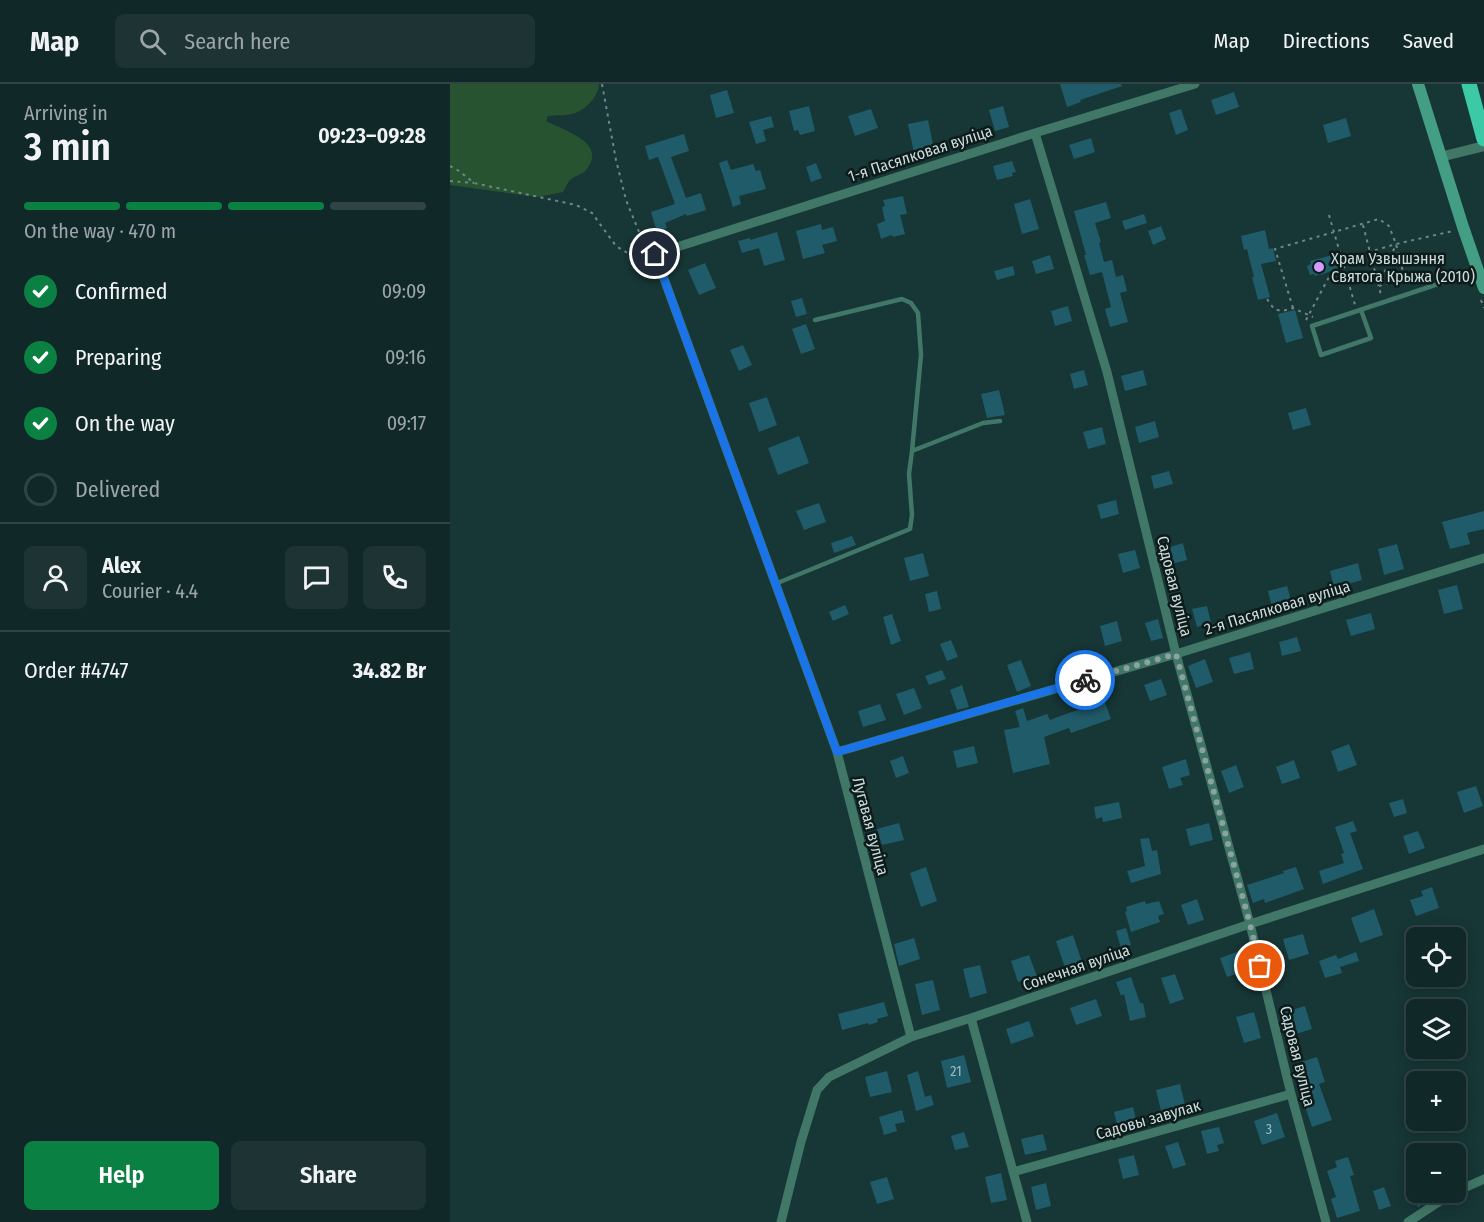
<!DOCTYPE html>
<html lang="en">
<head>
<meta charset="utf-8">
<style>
	:root { --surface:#112828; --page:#1e3434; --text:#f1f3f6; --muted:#9ca6a8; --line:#304445; --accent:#0b8043 }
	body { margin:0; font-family:"Fira Sans Condensed",sans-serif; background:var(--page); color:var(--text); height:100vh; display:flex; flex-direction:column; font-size:22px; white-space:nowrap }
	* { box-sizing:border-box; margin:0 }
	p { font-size:20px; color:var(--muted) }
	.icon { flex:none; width:33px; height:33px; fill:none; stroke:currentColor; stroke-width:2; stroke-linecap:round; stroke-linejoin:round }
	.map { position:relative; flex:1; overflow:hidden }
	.panel { display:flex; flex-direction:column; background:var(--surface); width:450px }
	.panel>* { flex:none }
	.buttons { position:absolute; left:956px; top:843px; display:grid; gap:12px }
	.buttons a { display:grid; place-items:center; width:60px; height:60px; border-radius:9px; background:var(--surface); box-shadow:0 3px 15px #0003,0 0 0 2px var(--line); font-size:30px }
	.pin { position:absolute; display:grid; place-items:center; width:51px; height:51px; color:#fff; margin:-26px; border:3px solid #fff; border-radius:50%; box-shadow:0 2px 6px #0007 }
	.courier { position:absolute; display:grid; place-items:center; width:60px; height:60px; margin:-30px; border:4px solid #1a73e8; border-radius:50%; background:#fff; color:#222; box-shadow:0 2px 8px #0007 }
	.headline em { font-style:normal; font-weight:600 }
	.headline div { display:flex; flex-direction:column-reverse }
	.headline { display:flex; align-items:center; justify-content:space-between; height:102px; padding:0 24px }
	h1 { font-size:39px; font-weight:600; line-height:45px }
	.bar { display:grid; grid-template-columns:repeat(4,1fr); gap:9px 6px; align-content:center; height:72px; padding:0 24px }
	.bar i { height:8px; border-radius:4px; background:var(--line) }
	.bar .on { background:var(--accent) }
	.bar p { grid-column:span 4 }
	.line { display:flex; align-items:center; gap:15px; padding:0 24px; border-top:2px solid var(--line) }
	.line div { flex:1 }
	.round { display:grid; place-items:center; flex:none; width:63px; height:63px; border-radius:9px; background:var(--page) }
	ol { padding:0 24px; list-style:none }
	li { display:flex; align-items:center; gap:18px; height:66px }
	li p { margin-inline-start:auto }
	li .icon { padding:6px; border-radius:50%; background:var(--accent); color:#fff; stroke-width:4 }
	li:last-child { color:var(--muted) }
	li i { width:33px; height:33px; border:3px solid var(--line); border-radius:50% }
	.cta { display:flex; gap:12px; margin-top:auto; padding:12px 24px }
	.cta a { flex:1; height:69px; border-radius:9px; background:var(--accent); color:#fff; font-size:24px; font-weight:600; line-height:69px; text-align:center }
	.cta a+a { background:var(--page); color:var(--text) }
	header { display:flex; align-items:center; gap:36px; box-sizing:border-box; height:84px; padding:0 30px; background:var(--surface); border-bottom:2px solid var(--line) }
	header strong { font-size:28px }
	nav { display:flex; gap:33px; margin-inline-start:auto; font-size:21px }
	.search { width:420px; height:54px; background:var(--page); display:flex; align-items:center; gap:15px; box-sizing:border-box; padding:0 21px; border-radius:9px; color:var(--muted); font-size:22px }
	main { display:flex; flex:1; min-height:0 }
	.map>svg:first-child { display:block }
	.green { fill:#285331 }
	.building { fill:#205b6a }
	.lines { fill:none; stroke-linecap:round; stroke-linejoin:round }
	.path { stroke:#6f8787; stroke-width:2; stroke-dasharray:3 4.5; stroke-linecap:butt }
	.service { stroke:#417766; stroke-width:4.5 }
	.minor { stroke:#417766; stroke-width:9 }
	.tertiary { stroke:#417766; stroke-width:10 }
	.secondary { stroke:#439e84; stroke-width:12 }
	.trunk { stroke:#3ccaa6; stroke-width:15 }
	.done { stroke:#8ba2a1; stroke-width:6; stroke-dasharray:0 10.8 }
	.route { stroke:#1a73e8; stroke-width:8 }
	.poi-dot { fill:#d39cfc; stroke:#0e1b1b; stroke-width:2 }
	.labels { text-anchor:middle; stroke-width:5; stroke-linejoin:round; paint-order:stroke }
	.number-label { font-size:14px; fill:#a0bcbf }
	.street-label { font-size:16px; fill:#cadcdb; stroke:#0e1b1b }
	.poi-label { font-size:16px; fill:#cadcdb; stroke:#0e1b1b; text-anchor:start }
</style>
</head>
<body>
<header>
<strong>Map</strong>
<div class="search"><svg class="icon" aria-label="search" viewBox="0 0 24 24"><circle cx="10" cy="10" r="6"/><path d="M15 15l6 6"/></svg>Search here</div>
<nav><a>Map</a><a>Directions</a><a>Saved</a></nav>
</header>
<main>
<section class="panel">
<div class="headline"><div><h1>3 min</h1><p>Arriving in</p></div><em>09:23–09:28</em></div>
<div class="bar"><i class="on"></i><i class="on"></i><i class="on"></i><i></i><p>On the way · 470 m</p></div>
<ol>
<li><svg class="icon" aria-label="check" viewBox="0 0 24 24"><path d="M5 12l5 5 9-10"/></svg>Confirmed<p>09:09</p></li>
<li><svg class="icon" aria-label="check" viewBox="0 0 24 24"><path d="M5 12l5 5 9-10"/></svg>Preparing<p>09:16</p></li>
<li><svg class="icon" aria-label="check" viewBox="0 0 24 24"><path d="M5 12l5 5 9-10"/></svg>On the way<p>09:17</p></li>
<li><i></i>Delivered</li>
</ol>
<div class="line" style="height:108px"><a class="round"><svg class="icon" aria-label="person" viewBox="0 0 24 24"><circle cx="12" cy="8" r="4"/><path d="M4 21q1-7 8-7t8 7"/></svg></a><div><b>Alex</b><p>Courier · 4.4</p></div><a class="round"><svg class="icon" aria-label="chat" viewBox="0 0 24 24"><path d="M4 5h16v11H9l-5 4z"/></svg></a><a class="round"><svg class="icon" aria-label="phone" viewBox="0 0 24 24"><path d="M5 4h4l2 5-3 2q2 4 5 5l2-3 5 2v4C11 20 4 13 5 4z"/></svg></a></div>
<div class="line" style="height:78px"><div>Order #4747</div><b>34.82 Br</b></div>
<div class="cta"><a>Help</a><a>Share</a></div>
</section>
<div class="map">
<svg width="1034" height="1138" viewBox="0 0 1034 1138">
	<rect width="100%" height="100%" fill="#173636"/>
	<path class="green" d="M0 0H149C148 12 139 22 128 28 120 32 107 31 98 32L96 37C113 46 159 59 136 86 132 91 124 92 120 96 117 99 115 105 113 108L88 113 0 101Z"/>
	<path class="building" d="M610 0H671L672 2 630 16 631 18 617 23Z
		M277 6 284 29 266 34 260 11Z
		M784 8 789 23 766 31 761 16Z
		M359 22 365 47 350 51 348 46 344 47 339 27Z
		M553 22 559 43 545 47 539 26Z
		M421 25 428 44 405 52 398 32Z
		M731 25 738 46 726 51 719 29Z
		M321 32 324 43 313 46 316 57 306 60 299 38Z
		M896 34 901 52 878 59 873 41Z
		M478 36 484 65 464 69 458 40Z
		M234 50 239 67 221 73 236 114 251 109 256 126 237 132 236 130 215 139 217 144 207 148 201 128 225 120 208 73 199 76 195 62Z
		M641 54 645 68 624 75 619 61Z
		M277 76 281 86 303 80 306 87 310 86 316 105 289 112 291 120 283 123 269 79Z
		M562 77 566 88 562 89 563 92 547 96 543 82Z
		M366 79 372 94 361 98 356 83Z
		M453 112 457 130 450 131 455 150 443 153 442 151 431 155 427 140 435 137 432 123 435 122 433 116Z
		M580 115 589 145 572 150 564 120Z
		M656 118 661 134 645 139 651 158 649 159 654 178 662 176 666 193 673 191 677 207 670 209 678 238 660 243 655 225 661 223 652 188 640 191 634 171H636L624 127Z
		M694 130 697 139 675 146 672 137Z
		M371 140 372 146 383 143 387 157 372 161 375 169 353 175 346 147Z
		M711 142 716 155 703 161 698 147Z
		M815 146 819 165 823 164 826 177 811 180 820 213 808 216 802 193H804L797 165 794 166 791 152Z
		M327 148 335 176 314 182 309 164 292 169 288 157 300 154V156Z
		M886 170 891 183 871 191 870 190 865 192 864 190 860 191 857 182 861 180 860 177Z
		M600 171 604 185 586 190 582 177Z
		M255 179 266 204 249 211 238 186Z
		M563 182 565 191 547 196 544 187Z
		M352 214 357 230 346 233 341 217Z
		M618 222 622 237 605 242 601 227Z
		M845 226 853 254 836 259 828 230Z
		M356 240 365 265 351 270 342 245Z
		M293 261 302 281 289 287 280 266Z
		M634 286 638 301 624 305 620 290Z
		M693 286 697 301 675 307 671 292Z
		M549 306 555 331 537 334 531 310Z
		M317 313 327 341 309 348 299 319Z
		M856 324 861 341 843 346 838 329Z
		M705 337 709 353 689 359 685 343Z
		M652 343 656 360 638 365 633 348Z
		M349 352 359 379 328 391 318 364Z
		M719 387 723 400 704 405 701 392Z
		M666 416 669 430 651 435 647 421Z
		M369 419 376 438 354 446 346 427Z
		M1034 427V445L1017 449 1020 460 1000 465 992 438Z
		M402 452 406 461 384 469 381 459Z
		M733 459 737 476 718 481 714 465Z
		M947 460 954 485 934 491 928 465Z
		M685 466 690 484 673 489 668 470Z
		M473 469 479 492 460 497 454 474Z
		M908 479 912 496 884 504 880 487Z
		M1007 501 1013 525 994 530 988 506Z
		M837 502 842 519 822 524 818 507Z
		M487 507 491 525 479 528 475 510Z
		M395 521 399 530 383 537 379 528Z
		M757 522 761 539 747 543 742 525Z
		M921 529 925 545 901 552 896 536Z
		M442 530 451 557 441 561 433 533Z
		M708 535 713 554 701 557 695 539Z
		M667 537 672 557 655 562 650 542Z
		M847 553 851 567 832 572 829 558Z
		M501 556 508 573 497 577 490 560Z
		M635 566 640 584 625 588 620 570Z
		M800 568 804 585 784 590 779 574Z
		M755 575 763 598 746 604 738 582Z
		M571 576 581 602 567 608 557 581Z
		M492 586 496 595 479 601 475 592Z
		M711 595 717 611 700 617 694 601Z
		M512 601 519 623 507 626 500 606Z
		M464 604 472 624 454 631 446 610Z
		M653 613 661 635 621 649 619 644 594 653 600 680 563 689 554 646 570 643 565 627 573 624 577 637 597 630 600 636 638 622 637 619Z
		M430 620 436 636 413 643 408 627Z
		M899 660 907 681 888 688 881 667Z
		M524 662 528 679 507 684 503 667Z
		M453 672 459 689 446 694 440 677Z
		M736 675 740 691 730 694 733 701 719 705 712 683Z
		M844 676 850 694 832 700 826 683Z
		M786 681 794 703 779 709 771 687Z
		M1026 702 1033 722 1014 729 1007 708Z
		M953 715 957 729 944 733 939 719Z
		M669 718 672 734 653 738 652 733 646 735 644 723Z
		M903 737 907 747 900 749 913 785 873 800 869 787 894 779 891 770 894 769 885 743Z
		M449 739 454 756 432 761 427 745Z
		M759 739 763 756 740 762 736 745Z
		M968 747 975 764 959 770 953 752Z
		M699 754 702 767 707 766 711 790 681 799 677 787 695 782 690 755Z
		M476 783 487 817 471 823 460 789Z
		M846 783 854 805 815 819 814 815 803 819 797 801 834 789 833 787Z
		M982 803 989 824 966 832 960 816 973 812 971 807Z
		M747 815 754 836 738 841 731 821Z
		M695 817 696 820 709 817 714 830 708 832 710 838 681 848 675 828 677 827 676 823Z
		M924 825 933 851 910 859 901 834Z
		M992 841 996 854H960V852Z
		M676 844 681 861 671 864 666 847Z
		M853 850 859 870 839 876 833 855Z
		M623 851 632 878 615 884 606 857Z
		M464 854 470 875 449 882 444 860Z
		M787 868 794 887 777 893 770 874Z
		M906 868 909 877 890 883 892 889 875 894 869 877 886 871 888 875Z
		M579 871 587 892 568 898 561 877Z
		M530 881 537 909 520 914 513 885Z
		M725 890 734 915 720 920 711 894Z
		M681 893 690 919H693L696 933 680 937 674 910 671 912 666 898Z
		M483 896 490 926 472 931 465 900Z
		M646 915 652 932 626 941 620 924Z
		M434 918 438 932 427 935 428 938 419 941 418 939 392 946 388 930Z
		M855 922 862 945 839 952 832 929Z
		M804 928 811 954 794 959 786 933Z
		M579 937 584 952 561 960 556 945Z
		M514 971 521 998 497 1004 491 977Z
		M867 973 875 998 869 1000 882 1036 862 1043 855 1022 865 1018 851 978Z
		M437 987 442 1008 420 1013 415 993Z
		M468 987 475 1013 481 1011 484 1021 466 1027 457 991Z
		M730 1000 737 1029 713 1035 706 1006Z
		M683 1023 688 1043 669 1048 664 1028Z
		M452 1026 455 1038 445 1040 447 1047 434 1051 429 1033Z
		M827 1029 835 1053 812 1061 804 1037Z
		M769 1043 774 1059 767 1061 769 1067 757 1070 751 1047Z
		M514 1048 519 1063 505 1066 501 1052Z
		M593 1050 597 1066 575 1071 571 1055Z
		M728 1058 736 1081 723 1085 715 1062Z
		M684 1071 689 1091 673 1095 668 1075Z
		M898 1073 904 1091 900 1092 910 1127 887 1134 881 1115 886 1113 877 1087 887 1083 885 1077Z
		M551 1089 557 1116 541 1119 535 1093Z
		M437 1093 444 1115 427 1120 420 1098Z
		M596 1099 601 1122 586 1126 581 1103Z
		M934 1103 941 1122 929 1126 923 1107Z
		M960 1108H991L968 1123Z"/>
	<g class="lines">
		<path class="path" d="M152 0 166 76 176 116 196 165
			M0 82 9 87 24 99 126 121 142 129 166 162 184 173 195 172
			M0 97 24 99
			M879 131 905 221
			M913 141 931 211
			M889 177 946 160 1003 147
			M929 202 946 160
			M929 202 955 194
			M817 215 824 225 832 227 843 224 863 233
			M1031 216 1034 224
			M843 224 825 165 929 135 939 142 946 160 957 204
			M856 236 879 193 896 188"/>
		<path class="service" d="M911 226 921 254 871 271 862 242 1021 189 1028 187
			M365 236 452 215 461 219 468 229 471 271 462 367
			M325 500 460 445 462 431 459 390 462 367 533 339 550 337"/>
		<path class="minor" d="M585 49 657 288 726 570 800 840 841 1010 876 1138
			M387 668 726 570 1034 474
			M521 934 577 1138
			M461 953 387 668 205 170 585 49 745 0
			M563 1088 841 1010
			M1005 1108 1034 1095
			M331 1138 351 1058 367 1006 379 993 461 953 521 934 800 840 1034 765
			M958 1138 1004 1108"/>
		<path class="tertiary" d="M990 73 1034 62"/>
		<path class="secondary" d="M968 0 1013 143 1034 204"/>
		<path class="trunk" d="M1019 0 1034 55"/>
	</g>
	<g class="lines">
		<path class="done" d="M635 596 726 570 800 840 810 882"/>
		<path class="route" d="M205 170 387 668 635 596"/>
	</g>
	<circle class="poi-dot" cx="869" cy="183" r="6"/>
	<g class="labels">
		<g class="number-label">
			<text x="506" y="992">21</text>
			<text x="819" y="1050">3</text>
		</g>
		<g class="street-label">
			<text transform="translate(470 69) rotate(-18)" y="6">1-я Пасялковая вуліца</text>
			<text transform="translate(725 502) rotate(76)" y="6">Садовая вуліца</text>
			<text transform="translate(827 523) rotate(-17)" y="6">2-я Пасялковая вуліца</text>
			<text transform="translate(421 742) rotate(75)" y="6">Лугавая вуліца</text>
			<text transform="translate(626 883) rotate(-19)" y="6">Сонечная вуліца</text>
			<text transform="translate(848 972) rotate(76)" y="6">Садовая вуліца</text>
			<text transform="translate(698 1035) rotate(-16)" y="6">Садовы завулак</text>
		</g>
		<g class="poi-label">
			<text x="881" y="180">Храм Узвышэння<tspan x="881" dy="18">Святога Крыжа (2010)</tspan></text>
		</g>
	</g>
</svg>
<div class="buttons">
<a><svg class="icon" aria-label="locate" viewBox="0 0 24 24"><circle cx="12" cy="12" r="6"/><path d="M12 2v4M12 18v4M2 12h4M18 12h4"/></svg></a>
<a><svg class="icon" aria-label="layers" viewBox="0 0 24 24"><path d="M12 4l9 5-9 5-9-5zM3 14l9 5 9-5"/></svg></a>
<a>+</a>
<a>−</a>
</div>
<div class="pin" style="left:810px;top:882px;background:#ea580c"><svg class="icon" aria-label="bag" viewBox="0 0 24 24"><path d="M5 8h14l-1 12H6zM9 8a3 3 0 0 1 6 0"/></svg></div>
<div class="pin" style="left:205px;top:170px;background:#1f2937"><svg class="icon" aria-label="home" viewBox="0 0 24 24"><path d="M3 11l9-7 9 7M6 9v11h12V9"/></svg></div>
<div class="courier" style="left:635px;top:596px"><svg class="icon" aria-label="bike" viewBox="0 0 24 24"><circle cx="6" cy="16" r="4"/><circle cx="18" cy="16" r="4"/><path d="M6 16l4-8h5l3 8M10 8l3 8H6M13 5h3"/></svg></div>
</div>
</main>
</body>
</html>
